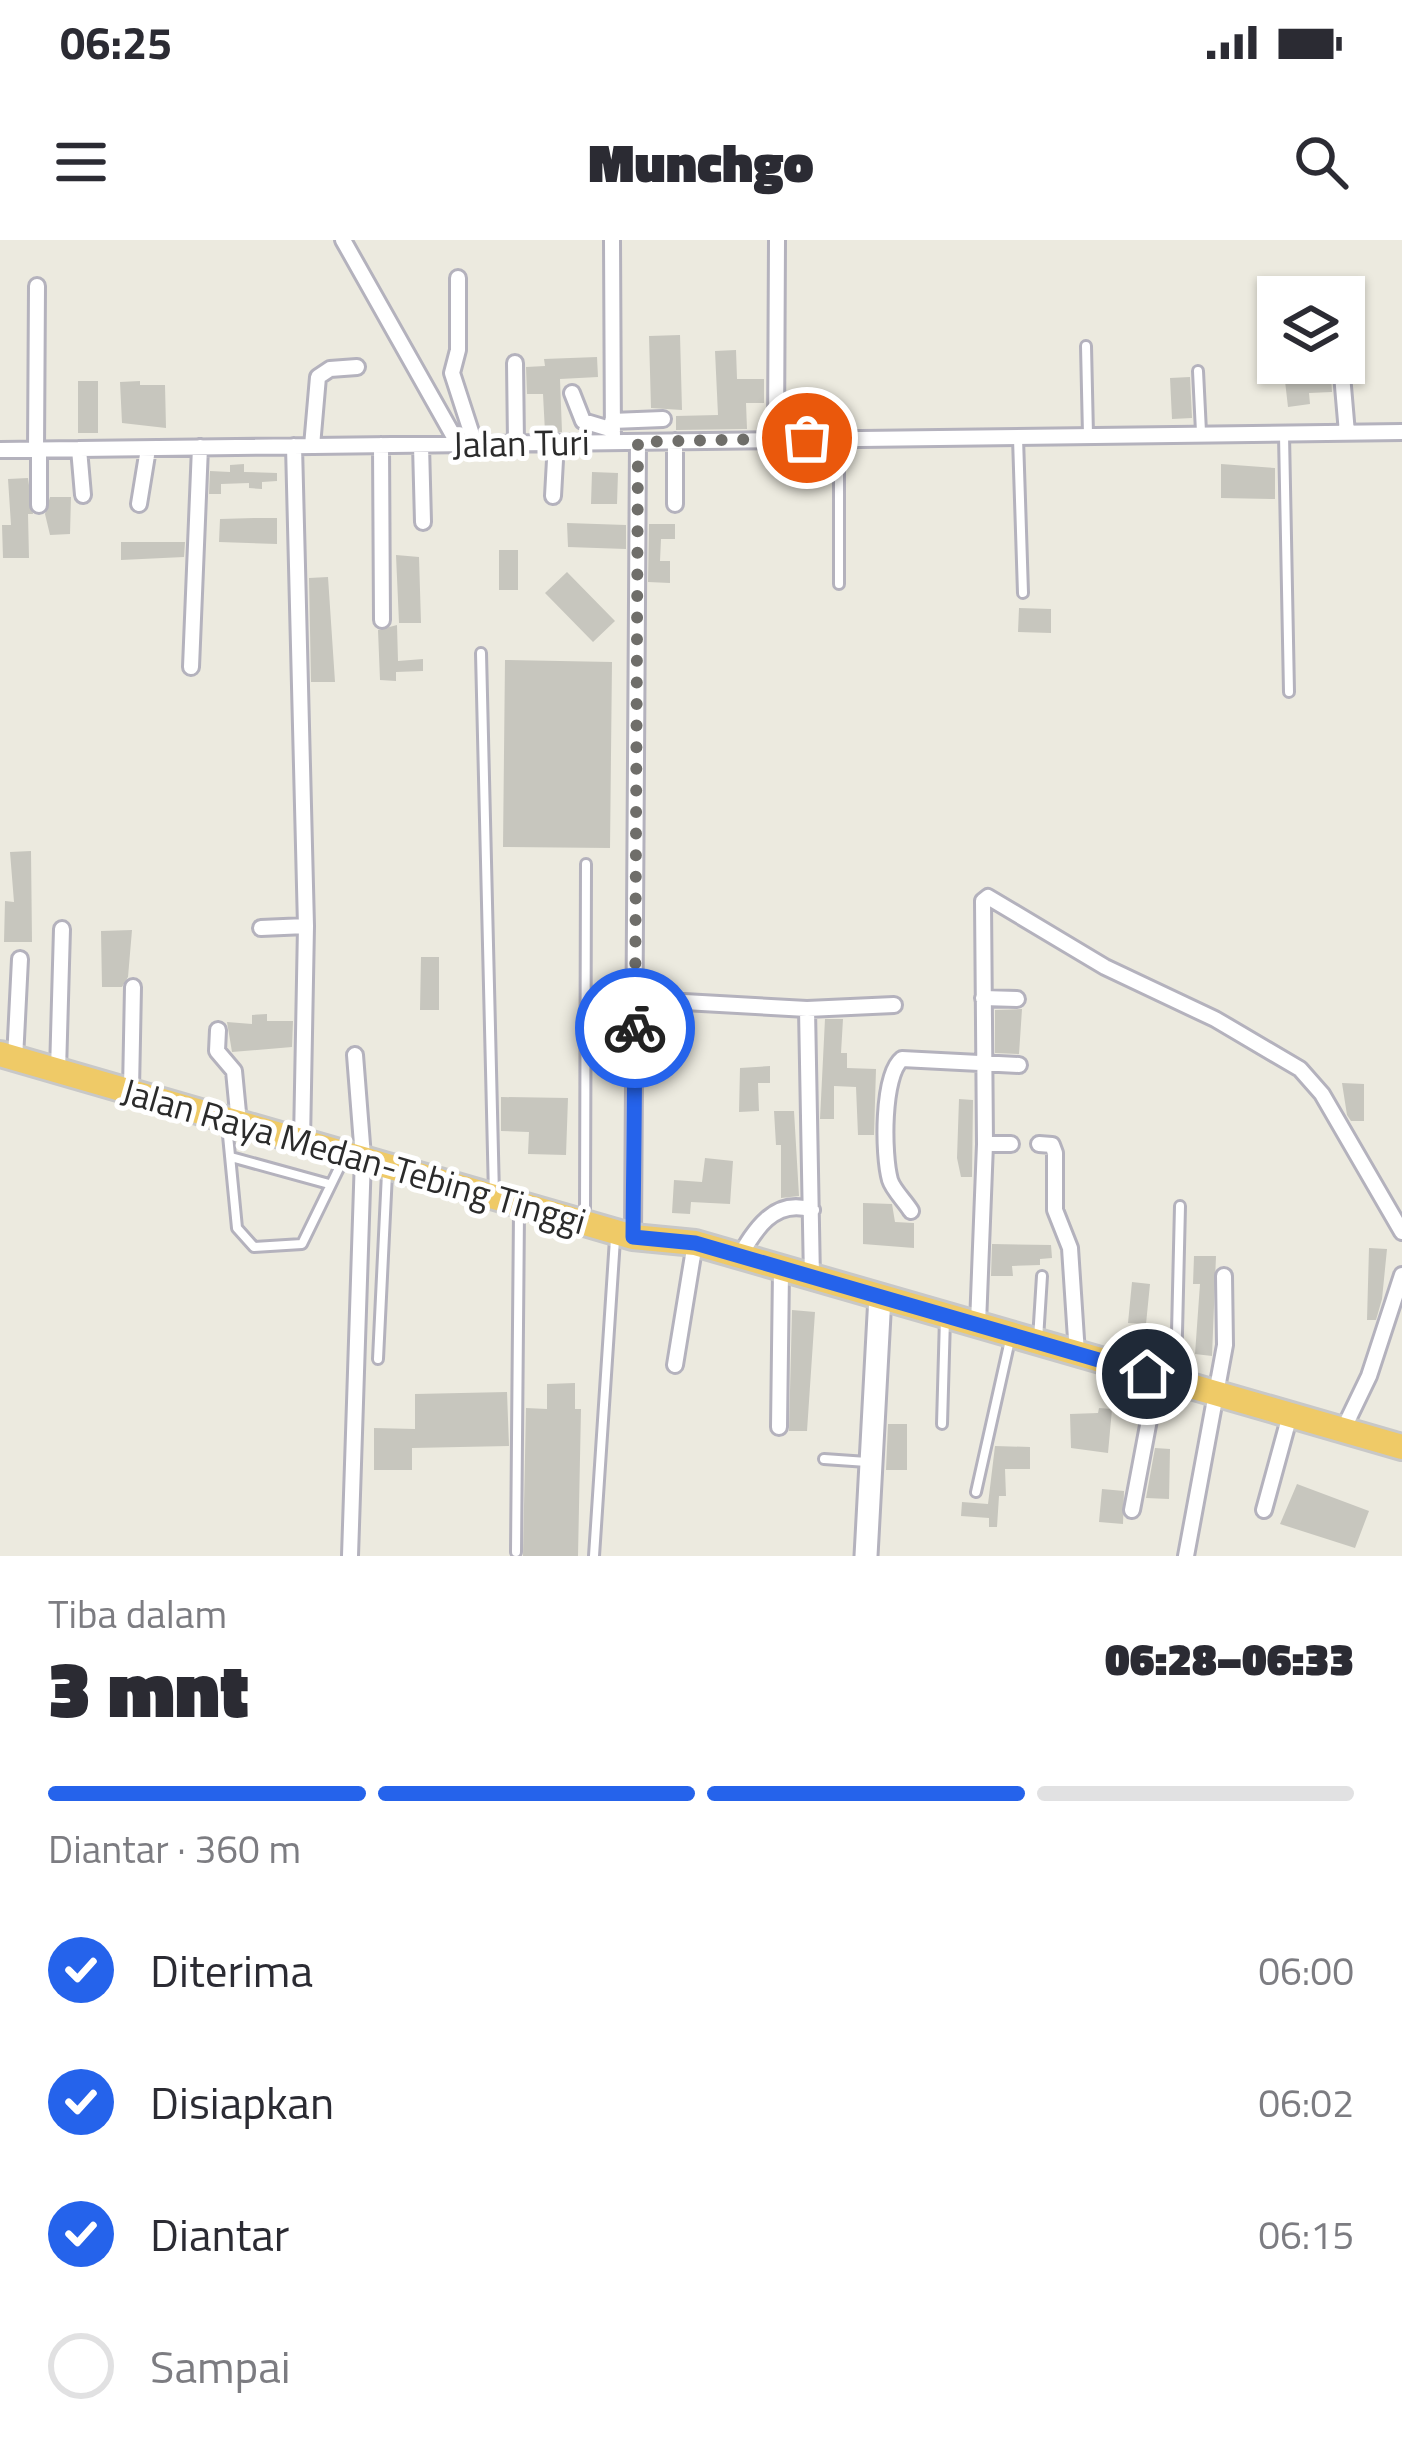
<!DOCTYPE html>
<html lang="id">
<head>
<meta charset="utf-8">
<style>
	:root { --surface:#fff; --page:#f7f7f7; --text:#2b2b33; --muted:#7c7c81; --line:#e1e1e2; --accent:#2563eb }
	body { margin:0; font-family:"Titillium Web",sans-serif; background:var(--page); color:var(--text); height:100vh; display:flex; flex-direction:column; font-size:45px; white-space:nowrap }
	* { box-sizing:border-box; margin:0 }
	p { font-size:39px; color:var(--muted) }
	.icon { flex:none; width:66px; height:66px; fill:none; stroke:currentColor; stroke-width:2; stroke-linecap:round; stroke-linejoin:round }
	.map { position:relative; height:1316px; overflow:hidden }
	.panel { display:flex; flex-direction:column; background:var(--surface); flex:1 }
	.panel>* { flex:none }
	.controls { position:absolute; left:1257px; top:36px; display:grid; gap:24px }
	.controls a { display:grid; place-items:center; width:108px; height:108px; border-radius:0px; background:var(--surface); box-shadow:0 3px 9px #0004; font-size:60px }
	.pin { position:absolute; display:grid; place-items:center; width:102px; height:102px; color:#fff; margin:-51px; border:6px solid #fff; border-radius:50%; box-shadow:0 3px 12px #0007 }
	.courier { position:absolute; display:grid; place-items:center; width:120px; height:120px; margin:-60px; border:9px solid #2563eb; border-radius:50%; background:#fff; color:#222; box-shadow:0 3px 15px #0007 }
	.overview em { font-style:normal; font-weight:800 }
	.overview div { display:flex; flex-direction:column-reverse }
	.overview { display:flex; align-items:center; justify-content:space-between; height:204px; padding:0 48px }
	h1 { font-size:78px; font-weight:800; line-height:90px }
	.bar { display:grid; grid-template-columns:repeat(4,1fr); gap:18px 12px; align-content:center; height:144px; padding:0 48px }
	.bar i { height:15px; border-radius:9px; background:var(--line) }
	.bar .on { background:var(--accent) }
	.bar p { grid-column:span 4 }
	ol { padding:0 48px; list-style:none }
	li { display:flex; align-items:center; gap:36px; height:132px }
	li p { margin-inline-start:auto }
	li .icon { padding:12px; border-radius:50%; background:var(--accent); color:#fff; stroke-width:4 }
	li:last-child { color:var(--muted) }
	li i { width:66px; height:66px; border:6px solid var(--line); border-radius:50% }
	.status { display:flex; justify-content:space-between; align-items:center; height:84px; padding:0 60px; background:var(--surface); direction:ltr }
	.status svg { height:33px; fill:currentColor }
	header { display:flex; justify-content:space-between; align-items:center; height:156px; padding:0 48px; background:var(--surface); font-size:54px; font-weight:800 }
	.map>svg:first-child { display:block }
	.building { fill:#c7c6be }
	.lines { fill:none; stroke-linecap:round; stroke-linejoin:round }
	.lane-casing { stroke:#b4b2bd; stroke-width:14 }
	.street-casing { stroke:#b4b2bd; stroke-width:20 }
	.secondary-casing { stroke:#b4b2bd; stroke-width:27 }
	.highway-casing { stroke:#c8c8c8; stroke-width:30 }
	.lane { stroke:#fff; stroke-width:8 }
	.street { stroke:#fff; stroke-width:14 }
	.secondary { stroke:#fff; stroke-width:21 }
	.highway { stroke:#efca67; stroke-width:24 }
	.done { stroke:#6f6e6a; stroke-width:12; stroke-dasharray:0 21.6 }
	.route { stroke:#2563eb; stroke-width:15 }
	.labels { text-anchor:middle; stroke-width:10; stroke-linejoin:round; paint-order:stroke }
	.street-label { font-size:36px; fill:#2b2b2b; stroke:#fff }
</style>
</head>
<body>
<div class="status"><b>06:25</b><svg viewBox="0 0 49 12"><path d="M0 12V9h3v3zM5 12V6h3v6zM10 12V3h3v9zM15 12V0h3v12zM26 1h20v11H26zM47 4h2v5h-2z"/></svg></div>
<header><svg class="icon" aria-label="menu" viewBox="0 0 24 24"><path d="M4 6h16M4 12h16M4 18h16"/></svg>Munchgo<svg class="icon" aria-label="search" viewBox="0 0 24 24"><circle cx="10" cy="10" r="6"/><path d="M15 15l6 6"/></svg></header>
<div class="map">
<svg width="1402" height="1316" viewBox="0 0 1402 1316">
	<rect width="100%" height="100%" fill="#eceadf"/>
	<path class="building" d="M680 95 682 170 651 168 649 96Z
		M736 110 737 139H764V163H746L747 189 676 190V176L718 175 715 111Z
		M597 117 598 137 560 139 562 192H545L543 154H527L526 127 545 126 544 119Z
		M1318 123H1330L1332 152 1309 153 1310 164 1288 167 1285 141 1318 137Z
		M1190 137 1192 178 1172 179 1170 138Z
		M78 141H98V193H78Z
		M140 141V145H165L166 188 122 183 120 142Z
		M244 224V232L277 233V241L262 242V249L249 248V243L221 244V254H209L210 231 230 232V225Z
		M1221 224 1275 228V259L1221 258Z
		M592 232 618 233 617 264H591Z
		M28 238 33 274H28L29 318H3L2 285H11L8 239Z
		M50 257H71L70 294 50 295 45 274Z
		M254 278H277V304L219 302 220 279Z
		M567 283 626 285V309L568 307Z
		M649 284H675V299H661L660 321H670V343L648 342Z
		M121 302H185L184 317 121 320Z
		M499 310H518V350H499Z
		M396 315 419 317 421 383H399Z
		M567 332 615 381 593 402 545 353Z
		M328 337 335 442H311L309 338Z
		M1019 368 1051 369V393L1018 392Z
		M397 385 398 421 423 419V431L396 432V441L380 440 378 390Z
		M505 420 612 422 610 608 503 607Z
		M31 611 32 702H4L5 661 14 662 10 612Z
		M132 690 128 737 122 747H102L101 691Z
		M421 717H439V770H420Z
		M1022 769 1019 814 995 813V770Z
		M267 774V781H293L292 807 232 812 227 782 252 784V775Z
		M825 779H843L841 813H847V828L876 829 874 895H858L856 847 834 846V879H820Z
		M770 826V843H758L759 871 739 872 740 828Z
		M1342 843 1364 844V881H1351L1347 875Z
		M501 857 568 858 566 915 528 914 529 892 501 891Z
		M959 859 973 860 972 937H961L957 918Z
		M774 871H794L799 956 781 958V905H776Z
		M705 918 733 921 730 964 691 962 690 974 672 973 674 940 702 942Z
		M863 963 892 964 895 982 914 983V1008L863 1004Z
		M992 1004 1051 1005 1052 1018 1040 1019V1025L1012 1026 1013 1036H991Z
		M1369 1008 1387 1009 1382 1059 1376 1080H1367Z
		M1194 1016H1216L1212 1116 1195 1114 1200 1044H1193Z
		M1132 1042 1150 1044 1146 1084 1128 1083Z
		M792 1070 815 1072 807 1191H789Z
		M575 1143V1169H581L578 1316H523L526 1168 547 1169V1144Z
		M507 1152 509 1206 412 1208V1230H374V1188L415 1189V1154Z
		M1099 1168 1112 1169 1108 1213 1071 1208 1070 1174 1098 1173Z
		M888 1184H907V1230H886Z
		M995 1206 1030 1207V1229H1005L1006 1256H999L997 1287H989V1278L961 1276 962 1262 988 1264Z
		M1155 1208 1170 1209 1169 1259 1146 1258Z
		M1297 1244 1369 1271 1355 1308 1280 1284Z
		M1102 1249 1124 1251 1123 1284 1099 1282Z"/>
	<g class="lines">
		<g class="lane-casing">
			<path id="lane" d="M1086 106 1088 195
				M1198 131 1201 192
				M1284 195 1289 452
				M1018 198 1023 353
				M839 200V344
				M481 413 494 955
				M227 885 237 988 254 1007 302 1004 343 920
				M231 917 329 944
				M585 976 586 624
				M1038 1099 1042 1036
				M378 1119 387 933
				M1176 1135 1180 966
				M942 1184 945 1078
				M824 1219 867 1222
				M976 1252 1010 1100
				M516 1312 519 972
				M594 1316 615 999"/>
		</g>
		<g class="street-casing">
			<path id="street" d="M343 0 458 204
				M612 0 613 202
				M458 38V110L452 133 475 204
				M515 123 516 203
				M1341 123 1347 193
				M572 153 583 181 613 190
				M612 181 663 179
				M776 197 777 0
				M675 201V264
				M381 205 382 380
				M421 205 423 282
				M294 206 306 686 302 901
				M312 206 318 137 330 129 357 127
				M79 209 83 255
				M0 210 1402 192
				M36 210 37 46
				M553 256 556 202
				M139 264 148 209
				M39 265V210
				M191 427 200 207
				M261 688 306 686
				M983 758 1017 759
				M684 762 807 769
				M218 790 217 811 234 831 239 883
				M15 819 20 719
				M58 831 62 689
				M131 850 133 747
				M985 904H1011
				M1039 904 1052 905 1055 913V970L1070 1008 1077 1114
				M911 971C905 961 893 950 890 940 883 915 882 835 902 819L1019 825
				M633 997 638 202
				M738 1019C754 991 774 957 812 970
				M812 1039 807 769 894 765
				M978 1084 985 904 983 661 988 657 1105 727 1215 779 1300 829 1322 854 1402 992
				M675 1125 695 1003
				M779 1187 781 1031
				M1343 1190 1369 1136 1402 1035
				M1132 1270 1149 1180 1147 1134
				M1264 1270 1290 1175
				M350 1316 363 917 355 815
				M1186 1316 1225 1105 1224 1036"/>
		</g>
		<g class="secondary-casing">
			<path id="secondary" d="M866 1316 880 1056"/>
		</g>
		<g class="highway-casing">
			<path id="highway" d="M0 814 633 997 695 1003 1402 1207"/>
		</g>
		<use href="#lane" class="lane"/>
		<use href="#street" class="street"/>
		<use href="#secondary" class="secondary"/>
		<use href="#highway" class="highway"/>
	</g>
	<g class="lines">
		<path class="done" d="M635 788 638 202 807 198"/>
		<path class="route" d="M635 788 633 997 695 1003 1147 1134"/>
	</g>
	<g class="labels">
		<g class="street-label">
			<text transform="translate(521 203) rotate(-1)" y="13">Jalan Turi</text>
			<text transform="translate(354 916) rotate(16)" y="13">Jalan Raya Medan-Tebing Tinggi</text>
		</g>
	</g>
</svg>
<div class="controls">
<a><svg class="icon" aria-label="layers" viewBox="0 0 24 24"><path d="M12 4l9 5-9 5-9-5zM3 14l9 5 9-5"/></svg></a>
</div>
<div class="pin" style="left:807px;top:198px;background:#ea580c"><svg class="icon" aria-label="bag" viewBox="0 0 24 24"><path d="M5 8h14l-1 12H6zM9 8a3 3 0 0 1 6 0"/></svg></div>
<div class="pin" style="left:1147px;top:1134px;background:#1f2937"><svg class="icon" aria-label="home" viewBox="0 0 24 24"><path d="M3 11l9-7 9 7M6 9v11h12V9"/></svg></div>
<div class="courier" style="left:635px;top:788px"><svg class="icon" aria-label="bike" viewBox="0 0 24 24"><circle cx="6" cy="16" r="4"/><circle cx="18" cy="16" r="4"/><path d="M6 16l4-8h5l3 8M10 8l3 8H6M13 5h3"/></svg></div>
</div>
<section class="panel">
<div class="overview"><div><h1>3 mnt</h1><p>Tiba dalam</p></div><em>06:28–06:33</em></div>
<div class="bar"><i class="on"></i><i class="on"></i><i class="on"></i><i></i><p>Diantar · 360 m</p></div>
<ol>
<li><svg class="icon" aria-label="check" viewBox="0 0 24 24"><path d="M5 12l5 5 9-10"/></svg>Diterima<p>06:00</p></li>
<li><svg class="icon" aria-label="check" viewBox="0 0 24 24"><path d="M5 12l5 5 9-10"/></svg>Disiapkan<p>06:02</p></li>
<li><svg class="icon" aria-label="check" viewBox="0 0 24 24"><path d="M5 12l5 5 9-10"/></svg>Diantar<p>06:15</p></li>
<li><i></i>Sampai</li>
</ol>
</section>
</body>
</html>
